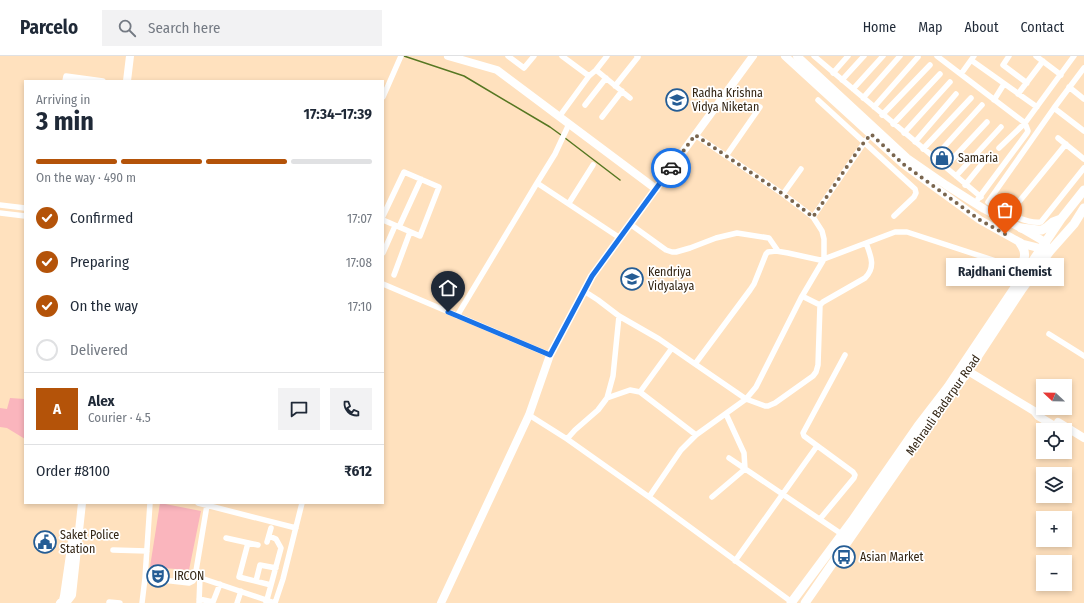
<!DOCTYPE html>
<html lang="en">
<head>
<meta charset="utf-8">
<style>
	:root { --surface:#fff; --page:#f2f2f3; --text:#1f2937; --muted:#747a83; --line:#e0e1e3; --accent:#b45309 }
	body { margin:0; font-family:"Fira Sans Condensed",sans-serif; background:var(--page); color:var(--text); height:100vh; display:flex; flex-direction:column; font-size:15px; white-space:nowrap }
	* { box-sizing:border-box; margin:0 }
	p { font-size:13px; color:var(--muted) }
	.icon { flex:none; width:22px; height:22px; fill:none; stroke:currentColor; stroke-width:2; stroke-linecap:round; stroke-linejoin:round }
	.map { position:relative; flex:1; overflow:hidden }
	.drawer { position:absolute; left:24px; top:24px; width:360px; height:424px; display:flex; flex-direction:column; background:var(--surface); border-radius:0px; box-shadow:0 2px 6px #0003 }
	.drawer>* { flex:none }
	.needle { width:26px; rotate:292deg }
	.buttons { position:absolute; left:1036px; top:323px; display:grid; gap:8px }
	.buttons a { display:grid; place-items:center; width:36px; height:36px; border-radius:0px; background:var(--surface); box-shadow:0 2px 6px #0003; font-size:20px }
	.pin { position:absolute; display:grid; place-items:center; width:34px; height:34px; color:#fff; margin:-41px -17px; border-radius:50% 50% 50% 0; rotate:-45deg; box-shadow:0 0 4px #0007 }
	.pin .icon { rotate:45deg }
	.courier { position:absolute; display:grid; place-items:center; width:40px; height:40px; margin:-20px; border:3px solid #1a73e8; border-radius:50%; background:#fff; color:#222; box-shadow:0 1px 5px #0007 }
	.bubble { position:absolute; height:28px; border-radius:0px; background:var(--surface); box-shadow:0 2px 6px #0003; font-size:13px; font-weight:700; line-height:28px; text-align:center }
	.headline em { font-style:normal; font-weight:700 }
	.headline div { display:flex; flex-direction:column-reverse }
	.headline { display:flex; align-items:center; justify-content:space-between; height:68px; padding:0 12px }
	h1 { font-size:26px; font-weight:700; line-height:30px }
	.bar { display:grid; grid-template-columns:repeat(4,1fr); gap:6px 4px; align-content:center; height:48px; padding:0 12px }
	.bar i { height:5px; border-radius:3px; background:var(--line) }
	.bar .active { background:var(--accent) }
	.bar p { grid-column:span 4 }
	.line { display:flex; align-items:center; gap:10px; padding:0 12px; border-top:1px solid var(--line) }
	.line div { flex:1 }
	.round { display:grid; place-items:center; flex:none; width:42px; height:42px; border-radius:0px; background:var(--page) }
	ol { padding:0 12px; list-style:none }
	li { display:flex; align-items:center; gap:12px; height:44px }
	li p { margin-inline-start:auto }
	li .icon { padding:4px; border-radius:50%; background:var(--accent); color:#fff; stroke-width:4 }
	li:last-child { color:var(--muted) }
	li i { width:22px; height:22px; border:2px solid var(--line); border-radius:50% }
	header { display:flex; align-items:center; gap:24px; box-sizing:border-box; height:56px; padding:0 20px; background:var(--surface); border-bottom:1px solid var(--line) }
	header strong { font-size:19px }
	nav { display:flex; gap:22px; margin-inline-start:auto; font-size:14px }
	.search { width:280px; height:36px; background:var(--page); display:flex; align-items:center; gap:10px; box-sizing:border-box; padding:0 14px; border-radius:0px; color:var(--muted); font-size:15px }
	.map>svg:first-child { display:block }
	.green { fill:#fab5bd }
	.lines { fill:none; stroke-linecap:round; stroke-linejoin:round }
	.stream { stroke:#567722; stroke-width:1.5 }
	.street { stroke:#fff; stroke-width:5.5 }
	.secondary { stroke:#fff; stroke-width:8 }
	.primary { stroke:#fff; stroke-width:9 }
	.done { stroke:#7a664f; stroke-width:4; stroke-dasharray:0 7.2 }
	.route { stroke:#1a73e8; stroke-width:5 }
	.labels { text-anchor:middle; stroke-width:3.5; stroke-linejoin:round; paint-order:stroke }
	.poi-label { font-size:12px; fill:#322413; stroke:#fff; text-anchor:start }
	.street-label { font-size:12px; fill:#322413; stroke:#fff }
</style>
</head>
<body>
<header>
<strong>Parcelo</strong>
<div class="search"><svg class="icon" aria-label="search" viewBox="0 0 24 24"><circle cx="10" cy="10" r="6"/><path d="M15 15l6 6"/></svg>Search here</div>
<nav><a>Home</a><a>Map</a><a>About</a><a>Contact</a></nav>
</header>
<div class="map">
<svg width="1084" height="547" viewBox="0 0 1084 547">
	<rect width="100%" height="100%" fill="#ffe1be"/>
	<path class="green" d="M10 342 25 343V383L7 372 0 371V352L7 353Z
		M160 447 201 455 189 514 150 511Z"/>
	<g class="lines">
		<path class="stream" d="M404 0 464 20 550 71 561 79
			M565 82 620 124"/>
		<path class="street" d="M508 0 524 12 534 0
			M562 0 589 20
			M814 0 981 141
			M937 0 1025 67 1028 75 1027 77 978 143
			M1009 0 1003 9 1027 27
			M1036 0 1061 19
			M971 4 1037 51
			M1084 12 1054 52 988 146C1004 154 1023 168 1041 166L1084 112
			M596 14 630 42
			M833 17 848 0
			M961 18 974 0
			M842 24 864 0
			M65 25 66 20 103 25
			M615 30 638 1 637 0
			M1069 31 1084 43
			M853 33 883 0
			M1018 38 1043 5
			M383 41 401 0
			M863 42 900 0
			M818 44 915 133 916 137 914 141 894 160
			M994 44 1004 28
			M585 49 606 22
			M874 51 918 1
			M1054 52 1084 75
			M882 59 930 9
			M559 61 589 20 596 14 607 0
			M602 61 622 35
			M893 68 940 18
			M904 77 950 26
			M695 79 783 138 813 161 822 175 824 183V203L801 242 756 331 746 343 695 308 750 234 754 228 766 198 768 196 776 195 788 197 820 204 824 203 866 187
			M1058 82 1084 103
			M915 86 956 38
			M999 92 1025 67 1074 0
			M923 93 971 42
			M726 100 760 51
			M934 102 982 49
			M945 111 987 66
			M956 120 1001 71
			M537 127 555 98 569 68
			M965 129 986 103
			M783 138 801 113
			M569 147 593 109
			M1018 147 1066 88
			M0 149 25 152
			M0 157 25 160
			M383 160 404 116 439 131 420 180 383 164
			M813 161 864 87 871 78
			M630 168 666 194 672 196H676L690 192 716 182 737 177 769 182 778 195
			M399 171 421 123
			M383 197 395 170
			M394 219 410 176
			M383 228 550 299
			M584 235 598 244 619 260 659 283 695 308
			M802 240 820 249
			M457 260 537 127 620 182
			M1049 278 1084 300
			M640 336 672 292
			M607 342 630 334 640 336 696 379
			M529 359 567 383 649 441 793 547
			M567 383 575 374 598 354 607 342 613 320 619 260
			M729 402 843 479
			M649 441 681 394 696 379 746 343 765 350H768L775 347 813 320 816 316 818 309 820 249 823 246 865 222C876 211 871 200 866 187L895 176H907L1005 208
			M712 441 745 413 744 397 726 358
			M150 447 145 522 189 527 193 525 195 521 207 449
			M198 447 296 472
			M820 463 854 422 855 419 853 416 804 380 803 377 845 299
			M269 480 276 483 281 492 271 529
			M226 482 258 489
			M267 486 271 472
			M248 487 239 521 271 529 266 547
			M113 494 147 495
			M735 505 817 390
			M195 520 275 547
			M256 525 260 509 276 512
			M199 543 213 546 220 528
			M109 546 120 547
			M142 547 145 522
			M199 547 200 521
			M237 547 241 535
			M275 547 283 523 302 447"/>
		<path class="secondary" d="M448 0 497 14 656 133
			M785 0 903 108 980 164 1023 188 1047 194
			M797 0 907 102 946 129 984 153 1021 172 1045 186 1048 192
			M127 25 130 0
			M968 315 1034 355 1038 360 1061 374
			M1058 366 1084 382
			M60 547 63 544 64 540 73 478
			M66 547 72 539 82 447
			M441 547 529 359 550 299 592 220 753 0"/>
		<path class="primary" d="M1021 172 1038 174H1042L1047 171 1053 166 1061 163
			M1017 223C1019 208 1031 202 1020 187
			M791 547 852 465 918 370 948 331 1061 163 1084 134
			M805 547 934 361 968 315 1022 233 1050 195 1074 168 1084 152"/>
	</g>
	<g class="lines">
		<path class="done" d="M671 112 695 79 783 138 813 161 861 90 871 78 903 108 980 164 1005 178"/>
		<path class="route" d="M448 256 550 299 592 220 671 112"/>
	</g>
	<defs>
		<g id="school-ring" transform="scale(1.15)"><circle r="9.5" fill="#fff" stroke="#255d95" stroke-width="1.5"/><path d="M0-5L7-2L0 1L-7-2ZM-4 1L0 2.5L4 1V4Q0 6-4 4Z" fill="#255d95"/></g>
		<g id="shop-ring" transform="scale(1.15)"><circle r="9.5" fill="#fff" stroke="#255d95" stroke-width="1.5"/><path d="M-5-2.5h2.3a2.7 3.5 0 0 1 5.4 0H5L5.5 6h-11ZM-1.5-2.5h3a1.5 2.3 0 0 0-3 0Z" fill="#255d95"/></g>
		<g id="civic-ring" transform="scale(1.15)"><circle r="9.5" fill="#fff" stroke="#255d95" stroke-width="1.5"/><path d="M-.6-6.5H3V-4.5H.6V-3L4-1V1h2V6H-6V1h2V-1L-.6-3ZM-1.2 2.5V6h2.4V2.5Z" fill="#255d95"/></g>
		<g id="bus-ring" transform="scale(1.15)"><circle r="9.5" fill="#fff" stroke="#255d95" stroke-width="1.5"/><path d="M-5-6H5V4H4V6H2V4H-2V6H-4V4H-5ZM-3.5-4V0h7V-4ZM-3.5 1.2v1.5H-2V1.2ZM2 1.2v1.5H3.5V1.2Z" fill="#255d95"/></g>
		<g id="theatre-ring" transform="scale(1.15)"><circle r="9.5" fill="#fff" stroke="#255d95" stroke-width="1.5"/><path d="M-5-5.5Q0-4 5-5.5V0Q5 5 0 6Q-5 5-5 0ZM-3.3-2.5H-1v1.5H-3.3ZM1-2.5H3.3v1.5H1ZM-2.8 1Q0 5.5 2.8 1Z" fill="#255d95"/></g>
	</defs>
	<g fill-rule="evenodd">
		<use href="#school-ring" x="677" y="44"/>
		<use href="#shop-ring" x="942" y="102"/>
		<use href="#school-ring" x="632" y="223"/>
		<use href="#civic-ring" x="45" y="486"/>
		<use href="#bus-ring" x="844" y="501"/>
		<use href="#theatre-ring" x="158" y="520"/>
	</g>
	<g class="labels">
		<g class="poi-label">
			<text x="692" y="41">Radha Krishna<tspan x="692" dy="14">Vidya Niketan</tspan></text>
			<text x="958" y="106">Samaria</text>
			<text x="648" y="220">Kendriya<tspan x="648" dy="14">Vidyalaya</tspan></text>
			<text x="60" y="483">Saket Police<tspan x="60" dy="14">Station</tspan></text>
			<text x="860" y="505">Asian Market</text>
			<text x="174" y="524">IRCON</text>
		</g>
		<g class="street-label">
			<text transform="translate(943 349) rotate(-55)" y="4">Mehrauli Badarpur Road</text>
		</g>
	</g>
</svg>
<div class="buttons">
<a><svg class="needle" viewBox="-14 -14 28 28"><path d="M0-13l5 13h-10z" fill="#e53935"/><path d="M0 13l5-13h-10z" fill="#747a83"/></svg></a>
<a><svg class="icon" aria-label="locate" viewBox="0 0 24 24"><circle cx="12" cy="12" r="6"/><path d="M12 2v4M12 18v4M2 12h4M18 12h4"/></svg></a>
<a><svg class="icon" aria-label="layers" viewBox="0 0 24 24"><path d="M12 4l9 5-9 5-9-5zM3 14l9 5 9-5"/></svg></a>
<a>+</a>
<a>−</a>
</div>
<div class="pin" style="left:1005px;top:178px;background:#ea580c"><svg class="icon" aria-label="bag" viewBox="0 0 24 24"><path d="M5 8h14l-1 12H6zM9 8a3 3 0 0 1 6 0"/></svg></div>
<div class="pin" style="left:448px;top:256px;background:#1f2937"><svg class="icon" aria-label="home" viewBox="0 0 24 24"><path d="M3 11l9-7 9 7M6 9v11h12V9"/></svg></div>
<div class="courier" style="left:671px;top:112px"><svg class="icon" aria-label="car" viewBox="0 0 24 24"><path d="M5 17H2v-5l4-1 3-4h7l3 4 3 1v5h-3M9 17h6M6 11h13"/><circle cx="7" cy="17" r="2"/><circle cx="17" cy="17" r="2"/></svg></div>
<div class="bubble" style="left:946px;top:202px;width:118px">Rajdhani Chemist</div>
<section class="drawer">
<div class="headline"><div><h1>3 min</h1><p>Arriving in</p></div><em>17:34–17:39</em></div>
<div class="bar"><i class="active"></i><i class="active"></i><i class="active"></i><i></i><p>On the way · 490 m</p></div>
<ol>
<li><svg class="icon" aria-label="check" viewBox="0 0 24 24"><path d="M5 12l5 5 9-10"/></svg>Confirmed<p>17:07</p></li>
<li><svg class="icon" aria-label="check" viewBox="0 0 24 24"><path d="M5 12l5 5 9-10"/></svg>Preparing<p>17:08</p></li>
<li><svg class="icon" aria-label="check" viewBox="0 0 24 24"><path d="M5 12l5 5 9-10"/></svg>On the way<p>17:10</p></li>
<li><i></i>Delivered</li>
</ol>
<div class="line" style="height:72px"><b class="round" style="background:var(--accent);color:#fff">A</b><div><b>Alex</b><p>Courier · 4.5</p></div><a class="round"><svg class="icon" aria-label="chat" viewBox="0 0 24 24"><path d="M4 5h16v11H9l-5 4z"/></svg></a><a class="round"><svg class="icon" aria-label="phone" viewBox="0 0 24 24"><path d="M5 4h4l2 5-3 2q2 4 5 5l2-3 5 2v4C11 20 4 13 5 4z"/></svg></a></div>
<div class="line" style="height:52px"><div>Order #8100</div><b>₹612</b></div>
</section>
</div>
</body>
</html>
